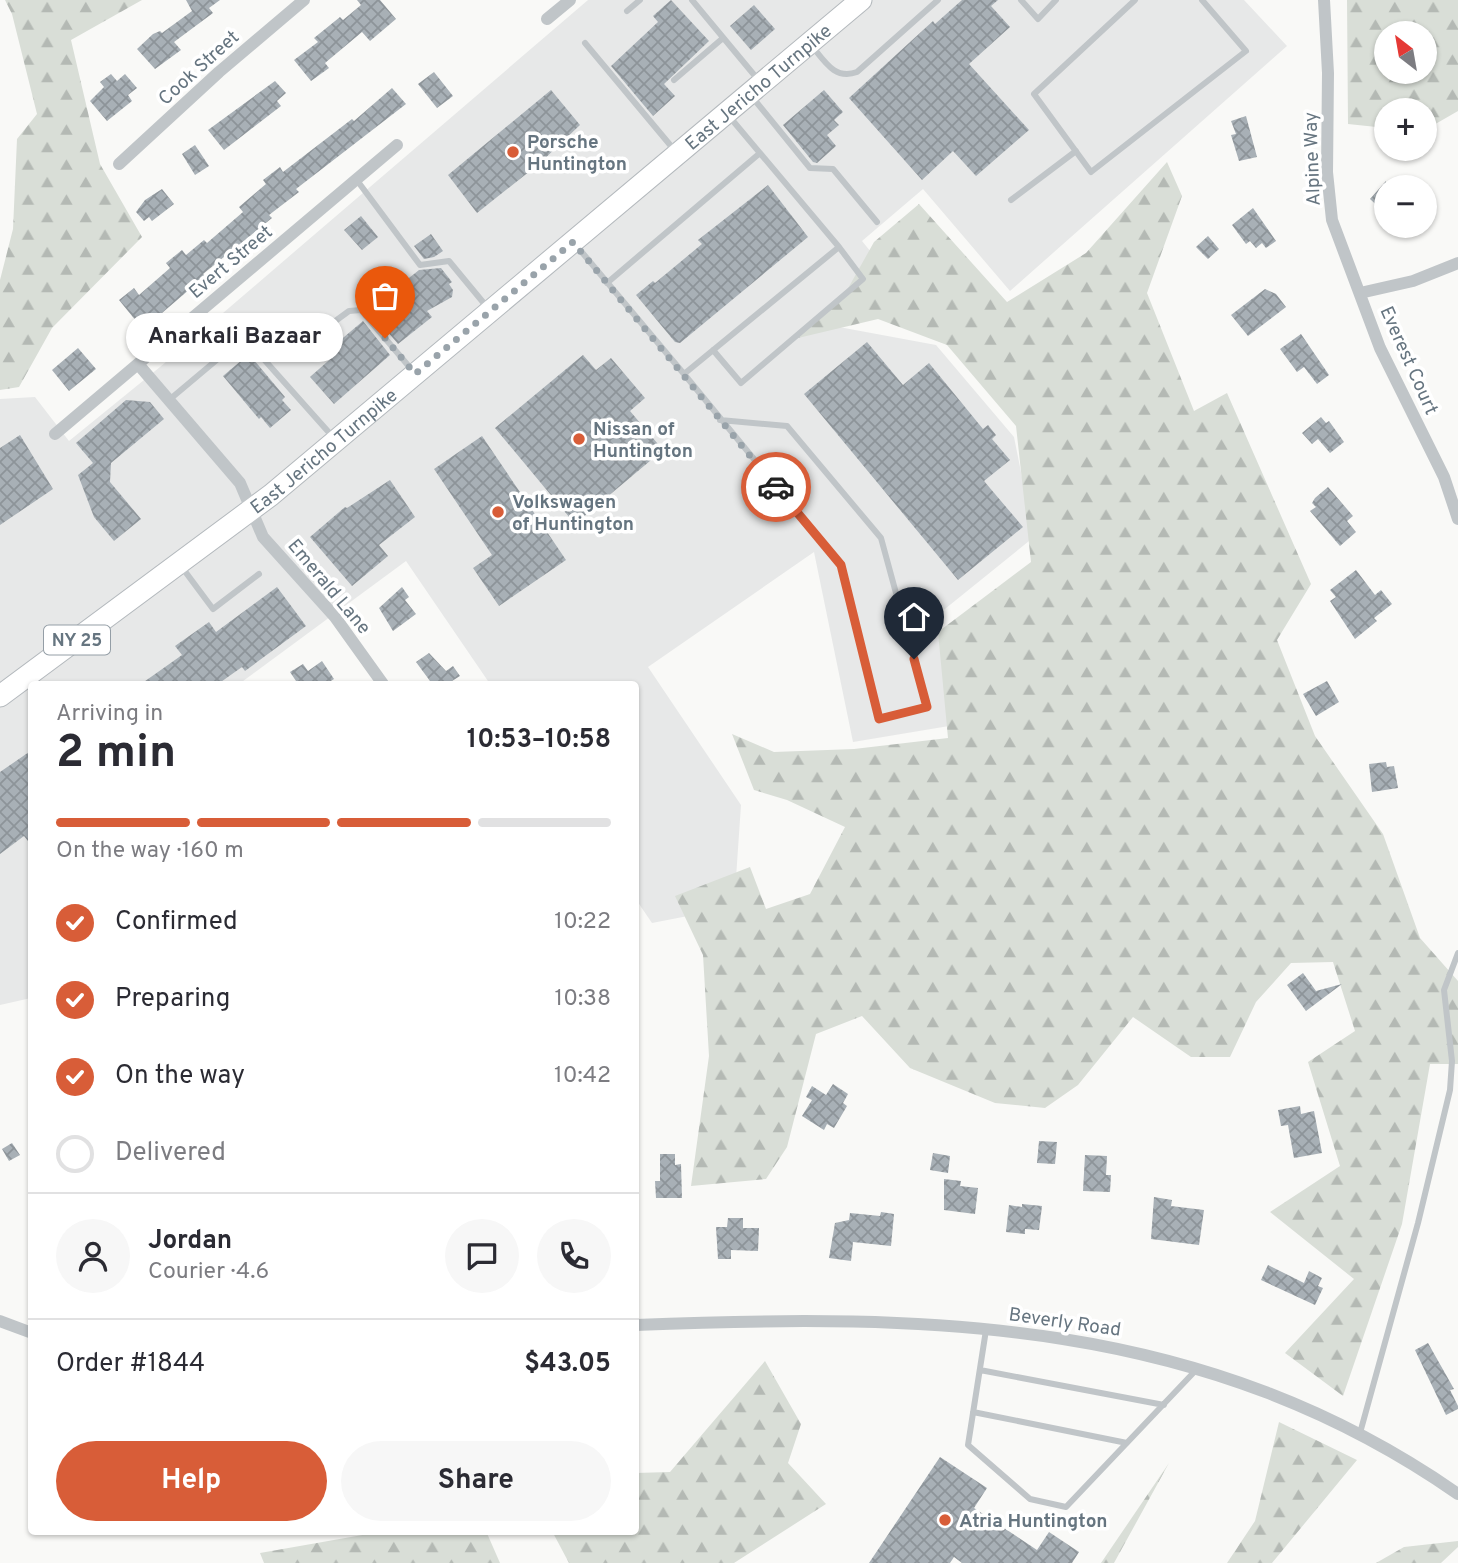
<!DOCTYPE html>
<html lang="en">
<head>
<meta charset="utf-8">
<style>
	:root { --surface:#fff; --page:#f7f7f7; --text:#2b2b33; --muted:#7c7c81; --line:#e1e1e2; --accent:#d85d38 }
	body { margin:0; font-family:Overpass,sans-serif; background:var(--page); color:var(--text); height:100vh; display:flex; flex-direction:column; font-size:26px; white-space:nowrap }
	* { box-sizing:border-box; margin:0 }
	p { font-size:23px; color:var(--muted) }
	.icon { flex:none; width:38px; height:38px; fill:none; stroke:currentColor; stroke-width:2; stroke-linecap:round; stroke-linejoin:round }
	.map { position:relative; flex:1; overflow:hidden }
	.side { position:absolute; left:28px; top:681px; width:611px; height:854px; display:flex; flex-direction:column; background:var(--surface); border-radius:7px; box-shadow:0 2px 5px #0004 }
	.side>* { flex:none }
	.needle { width:46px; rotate:329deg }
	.buttons { position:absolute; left:1374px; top:21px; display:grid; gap:14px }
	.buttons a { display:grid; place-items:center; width:63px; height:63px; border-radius:50%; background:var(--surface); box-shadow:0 2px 5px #0004; font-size:35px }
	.pin { position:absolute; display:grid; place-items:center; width:60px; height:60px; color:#fff; margin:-72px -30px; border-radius:50% 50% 50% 0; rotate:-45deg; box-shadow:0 0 7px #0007 }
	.pin .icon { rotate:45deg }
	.courier { position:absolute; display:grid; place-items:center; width:70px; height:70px; margin:-35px; border:5px solid #d85d38; border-radius:50%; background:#fff; color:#222; box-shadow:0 2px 9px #0007 }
	.bubble { position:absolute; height:49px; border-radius:24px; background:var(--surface); box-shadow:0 2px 5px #0004; font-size:23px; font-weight:700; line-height:49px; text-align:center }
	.headline em { font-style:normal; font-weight:700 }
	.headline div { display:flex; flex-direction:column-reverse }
	.headline { display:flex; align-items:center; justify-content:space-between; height:119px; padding:0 28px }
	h1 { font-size:46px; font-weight:700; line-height:52px }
	.bar { display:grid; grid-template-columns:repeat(4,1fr); gap:10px 7px; align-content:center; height:84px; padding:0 28px }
	.bar i { height:9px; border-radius:5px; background:var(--line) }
	.bar .selected { background:var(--accent) }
	.bar p { grid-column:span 4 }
	.line { display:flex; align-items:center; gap:18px; padding:0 28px; border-top:2px solid var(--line) }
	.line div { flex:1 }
	.round { display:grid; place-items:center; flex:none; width:74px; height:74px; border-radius:37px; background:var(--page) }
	ol { padding:0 28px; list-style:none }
	li { display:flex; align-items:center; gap:21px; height:77px }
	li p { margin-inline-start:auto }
	li .icon { padding:7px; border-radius:50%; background:var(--accent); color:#fff; stroke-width:4 }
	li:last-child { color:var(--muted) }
	li i { width:38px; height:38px; border:4px solid var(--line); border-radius:50% }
	.primary-button { display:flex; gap:14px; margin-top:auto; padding:14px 28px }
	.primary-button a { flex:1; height:80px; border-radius:42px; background:var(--accent); color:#fff; font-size:28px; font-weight:700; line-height:80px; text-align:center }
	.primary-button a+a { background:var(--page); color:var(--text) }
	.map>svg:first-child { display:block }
	.built { fill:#e7e8e8 }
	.forest { fill:url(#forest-firs); fill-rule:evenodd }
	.building { fill:url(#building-cross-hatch) }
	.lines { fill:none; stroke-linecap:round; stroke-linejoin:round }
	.primary-casing { stroke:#b4b9bd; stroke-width:23 }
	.service { stroke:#c0c5c8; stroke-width:6 }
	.minor { stroke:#c0c5c8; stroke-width:12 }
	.primary { stroke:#fff; stroke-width:21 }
	.done { stroke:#99a3aa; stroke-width:7; stroke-dasharray:0 12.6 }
	.route { stroke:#d85d38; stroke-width:9 }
	.poi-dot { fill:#d85d38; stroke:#fff; stroke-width:2.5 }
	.labels { text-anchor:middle; stroke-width:7; stroke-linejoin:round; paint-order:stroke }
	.shield { fill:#fff; stroke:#949ea6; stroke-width:2 }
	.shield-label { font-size:18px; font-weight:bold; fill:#667580 }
	.street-label { font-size:19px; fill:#667580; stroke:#fff }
	.poi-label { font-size:19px; font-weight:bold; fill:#667580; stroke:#fff; text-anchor:start }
</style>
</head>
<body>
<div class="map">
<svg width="1458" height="1563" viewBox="0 0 1458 1563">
	<defs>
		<pattern id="forest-firs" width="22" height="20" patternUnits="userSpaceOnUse" patternTransform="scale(1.75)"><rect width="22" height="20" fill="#d9ded7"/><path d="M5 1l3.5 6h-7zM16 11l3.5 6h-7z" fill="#b4b9b4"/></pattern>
		<pattern id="building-cross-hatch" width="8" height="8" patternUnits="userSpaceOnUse" patternTransform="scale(1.75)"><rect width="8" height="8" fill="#a8b0b6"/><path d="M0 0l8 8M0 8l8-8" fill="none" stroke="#8d9499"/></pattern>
	</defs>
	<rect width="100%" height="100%" fill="#f9f9f7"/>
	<path class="built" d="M588 0H1244L1287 46 1010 291 923 189 862 241 888 273 828 325 936 345 1014 437 1034 537 935 617 955 725 853 742 814 552 648 667 741 805 734 907 652 923 635 898V684H490L406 561 239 684H32L31 998 0 1005V399L35 397 69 441 160 367Z"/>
	<path class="forest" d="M5 0H142L71 40 100 164 142 237 52 328 19 387 0 390V280L13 229 17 139 37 114 12 14Z
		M1347 0H1458V111L1425 130 1424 110H1386V128L1348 124ZM1386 33H1424V72H1386Z
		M1167 162 1182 196 1147 293 1194 411 1227 393 1311 584 1277 640 1315 736 1383 834 1420 938 1458 981V1064H1430L1402 1224 1343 1396 1285 1353 1354 1279 1270 1212 1340 1166 1308 1062 1355 1031 1333 962 1291 963 1256 1002 1230 1057H1191L1133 1017 1078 1085 1045 1108 995 1103 910 1068 862 1016 816 1034 787 1147 766 1179 691 1186 709 1056 703 955 675 896 750 867 766 909 810 894 845 827 787 800 754 790 732 734 774 752 854 749 948 738 938 632 1031 562 1016 426 947 345 878 319 798 338 846 292 874 242 919 204 1007 302 1086 253Z
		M765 1361 801 1424 788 1463 826 1504 734 1563H569L552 1531H635V1473L670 1472Z
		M1279 1422 1357 1460 1272 1563H1227L1255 1521Z
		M1169 1463 1114 1563H1101Z
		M385 1531H486L500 1563H264L260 1553Z
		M1458 1541V1547L1441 1563H1376L1404 1547Z"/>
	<path class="building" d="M186 0H220L209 8 213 13 174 42 181 50 155 69 137 49 153 34 160 31 162 33 192 11Z
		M357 0H380L396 19 370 41 362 32 325 63 329 68 311 81 294 60 318 42 314 38 340 17 343 20 361 5Z
		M671 0 709 41 664 84 675 96 653 116 611 66 658 22 653 16Z
		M962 0H998L991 6 1010 27 969 64 1029 130 976 176 953 151 922 180 849 98 933 21 935 24Z
		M754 5 775 29 751 50 730 26Z
		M434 72 453 96 437 108 418 84Z
		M111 74 117 81 125 74 137 88 128 95 132 101 107 121 90 101 104 87 100 82Z
		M275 81 286 93 277 101 281 106 224 150 208 130Z
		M392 88 406 104 296 189 299 192 269 215 272 218 203 274 205 276 162 313 141 327 119 300 134 288 139 295 170 268 166 263 182 250 186 255 204 240 207 243 243 212 239 207 266 184 263 180 280 167 283 172 352 119 354 121Z
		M551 90 580 125 540 163 477 213 448 175Z
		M824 90 843 112 834 120 839 125 827 135 836 146 817 163 813 162 783 125Z
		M1246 116 1257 157 1239 161 1231 135 1236 134 1231 121Z
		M195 145 209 166 195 175 182 154Z
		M1386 181V214L1370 199Z
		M768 185 808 237 680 343 675 342 636 295 653 281 655 283 702 244 698 240Z
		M162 189 174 204 152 221 149 217 144 221 136 212 145 200Z
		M1253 208 1276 241 1266 248 1262 243 1256 248 1250 241 1246 244 1232 225Z
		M361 216 378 237 362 250 344 230Z
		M431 234 443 251 434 257 424 259 414 246Z
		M1208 236 1219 249 1208 259 1196 247Z
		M441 268 452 282 449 284 453 290 452 297 427 311 432 317 398 344 365 305 400 277 404 282 419 270Z
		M1265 289 1276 294 1286 307 1248 336 1231 315Z
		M363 321 390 355 334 404 310 377 336 354 331 348Z
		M1301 334 1329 375 1317 384 1304 367 1297 372 1280 349Z
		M867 342 903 385 929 363 983 429 988 425 996 435 992 439 1010 460 984 481 1023 527 958 580 804 394Z
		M78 348 96 369 69 391 52 370Z
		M249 354 285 397 282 400 291 410 270 428 261 417 259 419 223 376Z
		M583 355 596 370 611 358 645 398 630 411 663 450 575 524 495 428Z
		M126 400 150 402 164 419 111 463 110 482 141 519 114 541 94 517 78 475 93 463 76 443Z
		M1321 417 1326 423 1329 421 1344 442 1330 453 1318 439 1312 444 1302 433Z
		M20 435 53 489 0 525V448Z
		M482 436 566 560 499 606 473 568 492 555 434 469Z
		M390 480 415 517 379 545 388 556 352 586 310 537 345 507 347 508Z
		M1328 487 1353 516 1347 521 1356 532 1340 546 1310 511 1316 507 1312 503 1315 498Z
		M1356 570 1375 595 1381 590 1392 604 1374 618 1377 621 1355 639 1330 601 1336 597 1330 590Z
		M277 587 306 626 245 671 242 667 218 684H141L182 655 175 646 209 622 216 632Z
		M402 587 409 597 405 600 416 614 393 631 379 608Z
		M429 653 446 671 453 666 460 676 452 681 454 684H425L430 681 416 662Z
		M322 661 334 679 326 684H298L290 672 303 664 308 671Z
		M1327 681 1339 702 1316 716 1303 694Z
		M32 750V846L24 836 0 854V772Z
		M1386 762 1387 767 1394 766 1398 788 1372 792 1369 764Z
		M1303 973 1316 991 1342 984 1306 1011 1287 985Z
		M833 1084 848 1094 843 1103 847 1106 834 1128 827 1124 824 1130 802 1116 812 1100 806 1097 812 1086 826 1095Z
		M1300 1106 1301 1114 1314 1111 1322 1153 1294 1158 1288 1125 1281 1126 1278 1110Z
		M1039 1141 1057 1142 1055 1164 1037 1163Z
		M12 1143 20 1155 9 1161 2 1149Z
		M933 1153 950 1156 948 1173 930 1170Z
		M660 1154H675V1165L681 1164 682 1198H656L655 1181H660Z
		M1085 1155 1107 1156 1106 1175H1111L1110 1192 1083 1191Z
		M944 1179 961 1181 960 1186 978 1188 975 1214 944 1210Z
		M1154 1197 1172 1200 1171 1206 1204 1210 1199 1245 1151 1239Z
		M1022 1204 1042 1206 1039 1230 1025 1229V1234L1006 1232 1009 1205 1022 1207Z
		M881 1212 894 1214 891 1246 853 1242 851 1261 829 1258 835 1223 849 1220 850 1213 880 1216Z
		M728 1218H743V1228H759L758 1251 731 1250V1259H718L716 1227H727Z
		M1268 1265 1304 1283 1309 1271 1322 1278 1318 1286 1323 1288 1315 1305 1261 1280Z
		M1428 1343 1454 1389 1450 1390 1458 1406V1409L1446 1415 1415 1350Z
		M940 1457 987 1488 974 1508 1037 1550 1049 1532 1079 1552 1072 1563H962L954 1557 950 1563H869Z"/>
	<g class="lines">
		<g class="primary-casing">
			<g id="primary">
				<path id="s1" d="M0 696 271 495 861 0"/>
			</g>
		</g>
		<path class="service" d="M692 0 760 82
			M1021 0 1038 19 1056 0
			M1135 0 1034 94 1091 172 1246 51 1202 0
			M627 11 640 0
			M585 43 676 152
			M812 46C825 62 835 80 857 72L938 0
			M674 80 723 38
			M753 98 810 168 833 169 877 222
			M356 179 420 265 449 261 487 307
			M1011 200 1076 151
			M575 244 684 374 839 247 728 115
			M607 283 760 153
			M334 322 349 311 361 310 412 370
			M713 350 741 383 863 279 839 247
			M684 374 841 565 879 718 927 707 881 538 787 426 720 420
			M169 400 244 337 333 437
			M181 566 213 609 259 574
			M986 1330 968 1445 1030 1499 1066 1507 1197 1369
			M980 1370 1164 1405
			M973 1412 1127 1443
			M1360 1433 1418 1223 1450 1090 1452 1061 1444 990 1458 953"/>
		<path class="minor" d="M1324 0 1328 73 1327 172 1332 220 1380 348 1444 477 1458 519
			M547 19 570 0
			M119 164 219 72 304 0
			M1360 293 1413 281 1458 263
			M138 364 240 483 263 537 335 617 383 684
			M55 434 397 145
			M0 1321 32 1333
			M635 1325C932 1313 1205 1318 1458 1494"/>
		<use href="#primary" class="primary"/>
	</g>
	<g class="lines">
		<path class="done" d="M385 338 415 374 573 242 776 487"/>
		<path class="route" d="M776 487 841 565 879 719 927 707 914 659"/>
	</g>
	<g class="poi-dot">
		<circle cx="513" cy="152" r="7"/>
		<circle cx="579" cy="439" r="7"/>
		<circle cx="498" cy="512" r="7"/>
		<circle cx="945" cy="1520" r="7"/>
	</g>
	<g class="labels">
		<rect class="shield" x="44" y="625.5" width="66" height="29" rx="5"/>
		<g class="shield-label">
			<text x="77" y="646">NY 25</text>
		</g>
		<g class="street-label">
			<text transform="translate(198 67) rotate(-42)" y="7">Cook Street</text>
			<text dy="7" stroke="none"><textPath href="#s1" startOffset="973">East Jericho Turnpike</textPath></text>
			<text transform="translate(1311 159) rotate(-92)" y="7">Alpine Way</text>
			<text transform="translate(230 261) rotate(-40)" y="7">Evert Street</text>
			<text transform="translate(1410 360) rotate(66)" y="7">Everest Court</text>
			<text dy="7" stroke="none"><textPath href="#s1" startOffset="406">East Jericho Turnpike</textPath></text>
			<text transform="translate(330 586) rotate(50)" y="7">Emerald Lane</text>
			<text transform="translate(1065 1321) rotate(8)" y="7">Beverly Road</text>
		</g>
		<g class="poi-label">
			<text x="527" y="148">Porsche<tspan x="527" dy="22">Huntington</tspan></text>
			<text x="593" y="435">Nissan of<tspan x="593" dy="22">Huntington</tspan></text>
			<text x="512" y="508">Volkswagen<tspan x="512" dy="22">of Huntington</tspan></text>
			<text x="959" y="1527">Atria Huntington</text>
		</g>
	</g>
</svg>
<div class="buttons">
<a><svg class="needle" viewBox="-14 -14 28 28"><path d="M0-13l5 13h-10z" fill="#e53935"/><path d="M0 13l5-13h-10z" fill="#7c7c81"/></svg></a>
<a>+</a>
<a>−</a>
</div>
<div class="pin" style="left:385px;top:338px;background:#ea580c"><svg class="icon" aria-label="bag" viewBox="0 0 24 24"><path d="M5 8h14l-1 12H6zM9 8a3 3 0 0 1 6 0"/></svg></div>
<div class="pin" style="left:914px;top:659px;background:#1f2937"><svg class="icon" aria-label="home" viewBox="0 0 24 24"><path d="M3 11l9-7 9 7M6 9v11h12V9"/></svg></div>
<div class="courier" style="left:776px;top:487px"><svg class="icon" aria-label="car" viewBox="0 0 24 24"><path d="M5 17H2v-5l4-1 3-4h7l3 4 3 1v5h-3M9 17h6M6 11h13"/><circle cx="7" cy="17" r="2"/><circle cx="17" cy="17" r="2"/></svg></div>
<div class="bubble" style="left:126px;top:313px;width:217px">Anarkali Bazaar</div>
<section class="side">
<div class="headline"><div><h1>2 min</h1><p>Arriving in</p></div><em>10:53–10:58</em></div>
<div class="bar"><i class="selected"></i><i class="selected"></i><i class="selected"></i><i></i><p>On the way · 160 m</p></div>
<ol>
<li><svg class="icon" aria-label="check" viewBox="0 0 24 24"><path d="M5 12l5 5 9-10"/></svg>Confirmed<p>10:22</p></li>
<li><svg class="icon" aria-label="check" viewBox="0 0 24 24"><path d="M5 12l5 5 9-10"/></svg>Preparing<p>10:38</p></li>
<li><svg class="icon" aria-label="check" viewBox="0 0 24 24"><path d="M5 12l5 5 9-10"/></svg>On the way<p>10:42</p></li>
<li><i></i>Delivered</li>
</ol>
<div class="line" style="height:126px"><a class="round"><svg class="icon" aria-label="person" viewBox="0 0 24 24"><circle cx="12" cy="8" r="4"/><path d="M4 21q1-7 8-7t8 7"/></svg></a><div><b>Jordan</b><p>Courier · 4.6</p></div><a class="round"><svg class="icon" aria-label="chat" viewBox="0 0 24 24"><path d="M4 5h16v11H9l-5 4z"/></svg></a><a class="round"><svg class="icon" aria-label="phone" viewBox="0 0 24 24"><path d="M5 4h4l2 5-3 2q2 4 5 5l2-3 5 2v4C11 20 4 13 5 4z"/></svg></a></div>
<div class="line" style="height:91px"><div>Order #1844</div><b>$43.05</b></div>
<div class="primary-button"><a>Help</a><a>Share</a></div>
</section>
</div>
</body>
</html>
